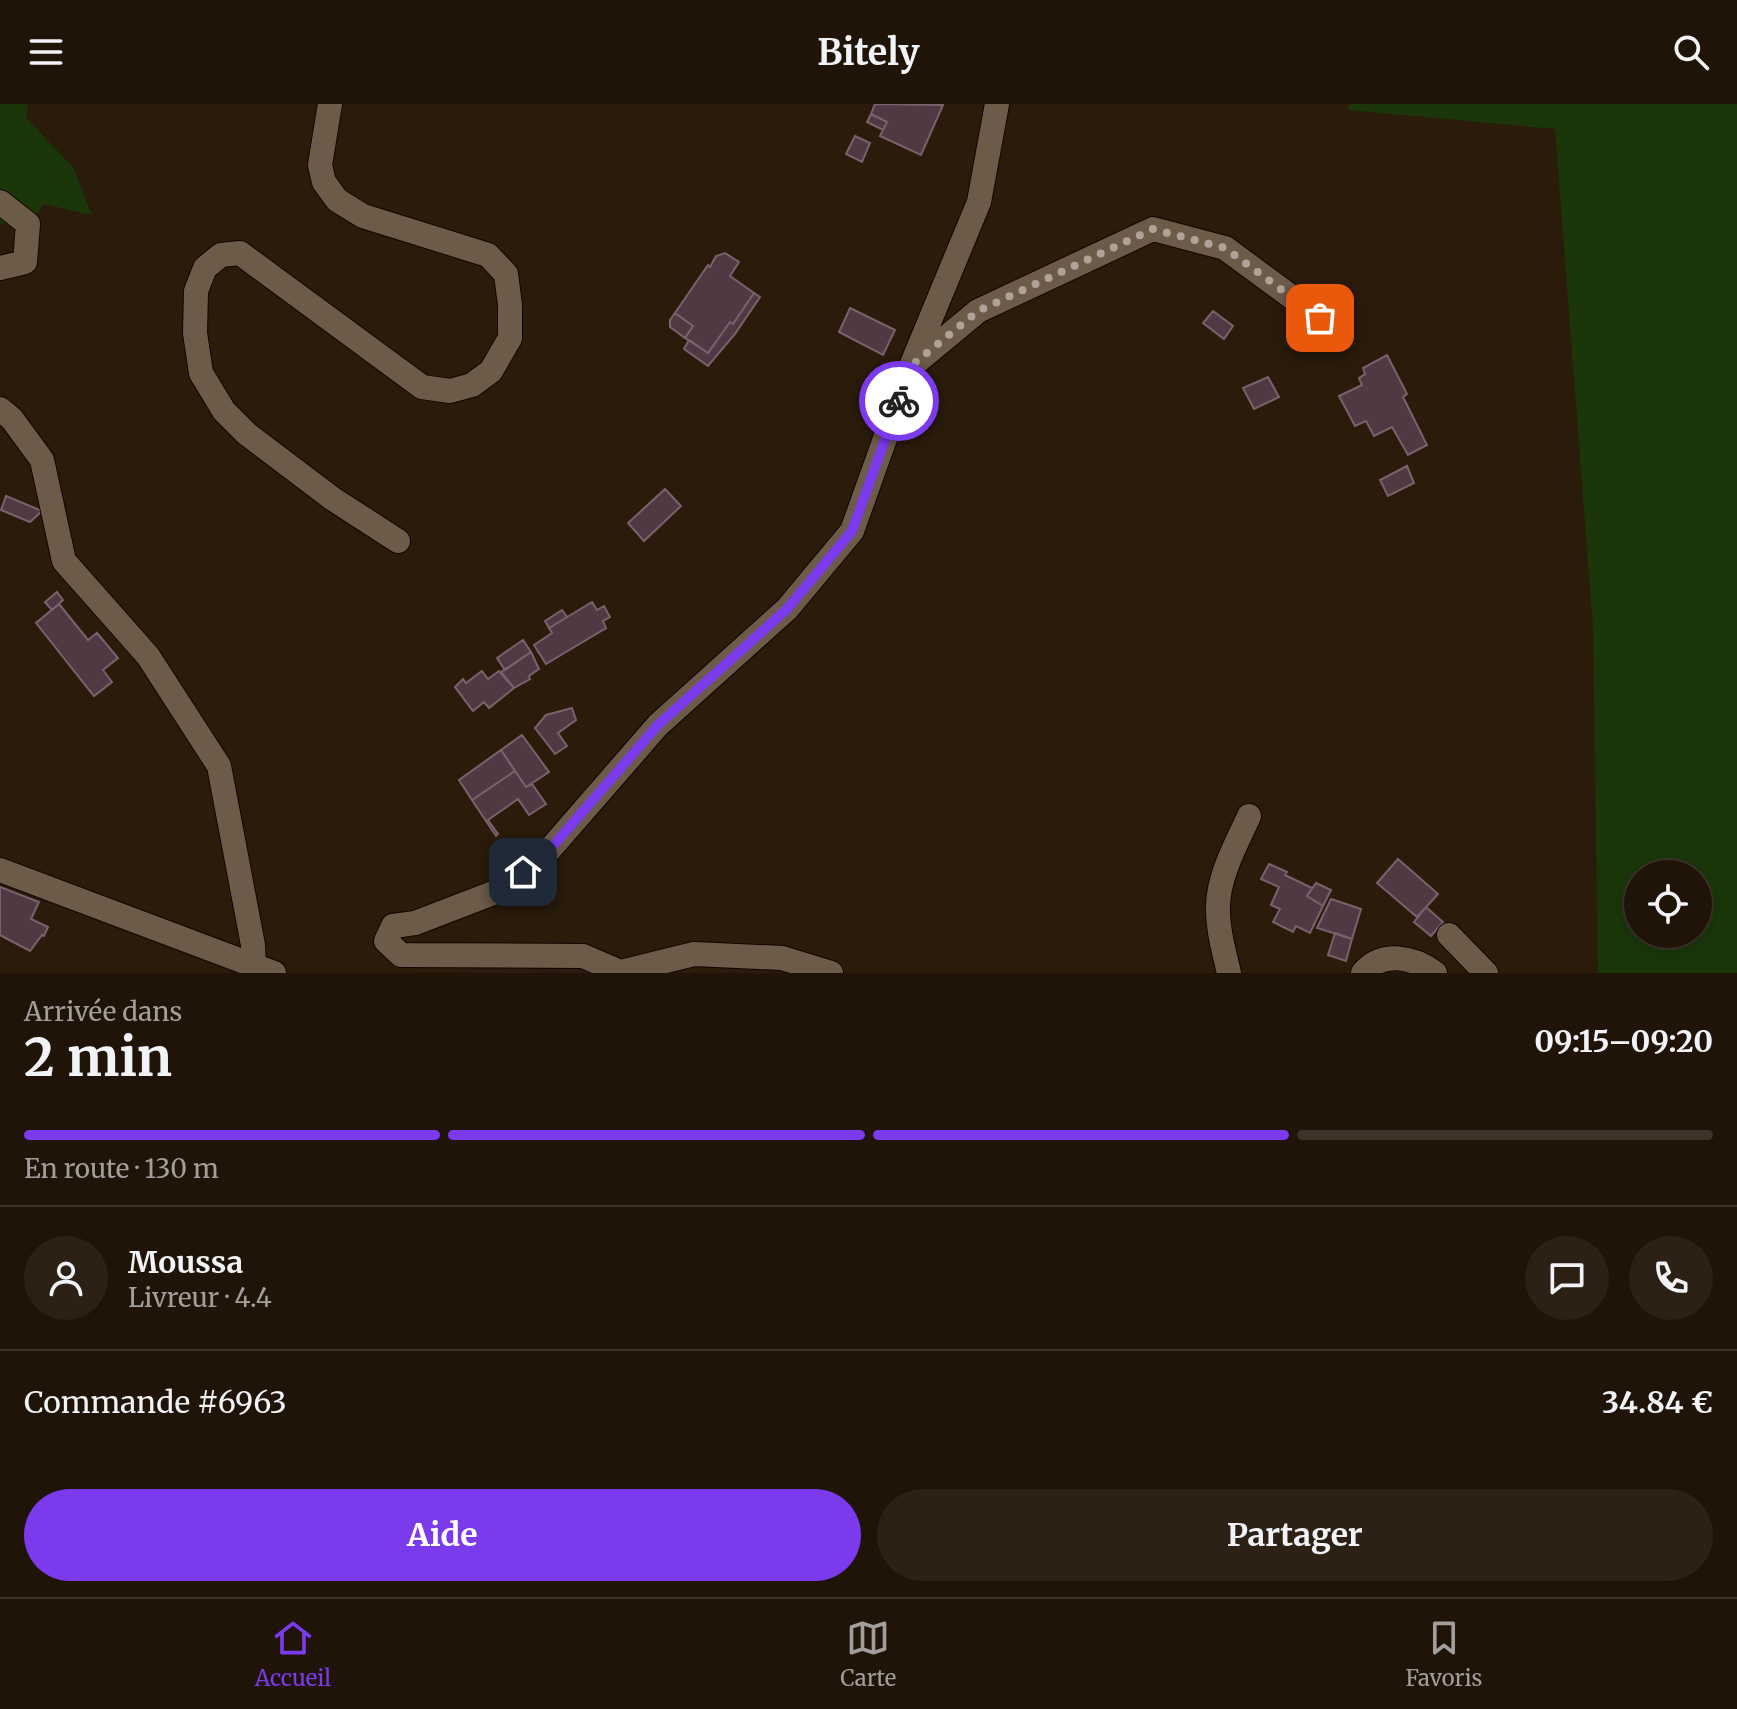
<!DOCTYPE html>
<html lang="fr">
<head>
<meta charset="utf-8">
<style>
	:root { --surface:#201408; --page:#2d2116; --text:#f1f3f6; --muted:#a29e9c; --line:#3d3329; --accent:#7c3aed }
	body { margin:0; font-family:Merriweather,serif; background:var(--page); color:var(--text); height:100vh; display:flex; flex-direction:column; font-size:30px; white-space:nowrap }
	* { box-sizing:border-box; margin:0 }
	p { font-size:26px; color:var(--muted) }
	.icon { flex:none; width:44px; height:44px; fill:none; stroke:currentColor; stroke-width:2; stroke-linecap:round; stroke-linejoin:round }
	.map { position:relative; height:869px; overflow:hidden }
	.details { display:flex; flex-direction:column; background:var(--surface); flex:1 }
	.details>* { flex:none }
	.tools { position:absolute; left:1624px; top:756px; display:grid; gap:16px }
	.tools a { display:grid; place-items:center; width:88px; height:88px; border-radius:50%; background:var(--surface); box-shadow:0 4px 20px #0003,0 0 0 2px var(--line); font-size:40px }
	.pin { position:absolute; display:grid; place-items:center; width:68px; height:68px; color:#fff; margin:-34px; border-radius:16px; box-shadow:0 4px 12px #0006 }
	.courier { position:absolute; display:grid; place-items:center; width:80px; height:80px; margin:-40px; border:6px solid #7c3aed; border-radius:50%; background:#fff; color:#222; box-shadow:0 2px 10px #0007 }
	.head em { font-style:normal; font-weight:700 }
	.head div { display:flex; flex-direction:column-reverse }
	.head { display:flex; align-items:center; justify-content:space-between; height:136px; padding:0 24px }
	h1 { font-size:52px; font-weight:700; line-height:60px }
	.bar { display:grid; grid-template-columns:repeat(4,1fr); gap:12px 8px; align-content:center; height:96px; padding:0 24px }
	.bar i { height:10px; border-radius:6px; background:var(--line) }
	.bar .current { background:var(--accent) }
	.bar p { grid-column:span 4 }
	.line { display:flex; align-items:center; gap:20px; padding:0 24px; border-top:2px solid var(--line) }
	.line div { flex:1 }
	.round { display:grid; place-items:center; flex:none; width:84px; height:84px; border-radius:42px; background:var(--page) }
	.action { display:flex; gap:16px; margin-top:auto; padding:16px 24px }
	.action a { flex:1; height:92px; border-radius:48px; background:var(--accent); color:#fff; font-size:32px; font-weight:700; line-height:92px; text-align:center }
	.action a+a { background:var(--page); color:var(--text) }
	header { display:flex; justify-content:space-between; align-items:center; height:104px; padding:0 24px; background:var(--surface); font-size:36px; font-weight:700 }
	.dock { display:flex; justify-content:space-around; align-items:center; height:112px; border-top:2px solid var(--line); background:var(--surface); font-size:22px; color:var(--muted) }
	.dock a { display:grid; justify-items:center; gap:4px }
	.dock .current { color:var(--accent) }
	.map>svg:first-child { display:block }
	.green { fill:#1b370a; fill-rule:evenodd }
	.building { fill:#4f3943; stroke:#7a626d; stroke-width:2 }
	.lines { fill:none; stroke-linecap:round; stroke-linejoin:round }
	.minor-casing { stroke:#120500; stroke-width:26 }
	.minor { stroke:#6d5b4a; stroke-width:24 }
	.done { stroke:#afa397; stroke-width:8; stroke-dasharray:0 14.4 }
	.route { stroke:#7c3aed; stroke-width:10 }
</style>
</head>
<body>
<header><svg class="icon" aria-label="menu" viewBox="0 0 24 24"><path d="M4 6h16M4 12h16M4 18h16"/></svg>Bitely<svg class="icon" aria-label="search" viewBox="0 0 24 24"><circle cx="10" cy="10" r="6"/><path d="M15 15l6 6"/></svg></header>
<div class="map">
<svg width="1737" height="869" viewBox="0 0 1737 869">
	<rect width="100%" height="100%" fill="#2a1b0b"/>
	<path class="green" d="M0 0H28L26 14 73 63 92 111 43 100 36 112 2 120 0 118Z
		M1349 0H1737V869H1598L1593 524 1555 25 1349 6ZM1698 770V830H1638V770Z"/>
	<path class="building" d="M875 0 943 1 921 51 880 32 887 18 871 10Z
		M871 10 887 18 883 26 867 18Z
		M855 32 870 39 862 58 846 50Z
		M725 149 739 158 730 172 754 189 733 220 730 218 708 249 685 234 693 222 675 209 708 161 710 163 716 152Z
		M754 189 760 193 735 230 708 262 684 245 689 236 708 249 730 218 733 220Z
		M850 204 895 226 883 251 839 228Z
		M1213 207 1233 222 1224 235 1203 219Z
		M675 209 693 222 685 234 670 223V216Z
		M1387 251 1407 290 1403 293 1427 341 1408 351 1392 323 1374 332 1366 317 1355 322 1339 292 1362 281 1359 274 1365 270 1363 264Z
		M1268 273 1279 293 1254 305 1243 284Z
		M1407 362 1414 379 1388 392 1380 376Z
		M665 385 681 402 644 437 628 419Z
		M6 392 42 407 30 418 1 406Z
		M57 488 63 496 52 506 45 498Z
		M592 498 597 506 604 502 610 513 603 517 606 524 546 560 534 541 552 529 549 524Z
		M59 500 88 536 97 529 118 554 103 566 112 578 94 592 36 519Z
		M562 506 567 513 549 524 545 517Z
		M523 536 531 548 505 566 497 554Z
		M531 548 539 565 529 572 530 575 514 584 501 568Z
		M482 567 488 575 499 567 514 584 489 604 484 598 473 607 455 583 463 575 466 579Z
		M572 604 576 616 558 629 567 642 555 650 535 624 546 611Z
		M522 631 549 668 526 683 501 646Z
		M501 646 515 667 472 696 459 676Z
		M515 667 526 683 532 680 546 700 529 711 518 695 488 716 498 730 496 732 472 696Z
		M1398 755 1438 790 1417 813 1377 779Z
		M1269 760 1287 768 1285 771 1312 784 1307 792 1323 802 1310 829 1296 822 1293 828 1273 818 1280 805 1271 801 1279 783 1261 775Z
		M1316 779 1331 786 1323 802 1307 792Z
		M0 783 39 798 31 815 48 823 44 832 42 831 30 847 0 831Z
		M1331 795 1361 805 1352 835 1317 824Z
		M1426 803 1443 818 1431 832 1414 818Z
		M1335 829 1352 835 1346 857 1328 851Z"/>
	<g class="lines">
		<g class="minor-casing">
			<path id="minor" d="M330 0 320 61 324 78 337 96 363 112 488 151 506 170 510 201V234L491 267 472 281 450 287 422 283 240 149 221 151 205 164 196 187 195 229 201 269 224 307 247 330 333 395 398 437
				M0 98 28 120 25 158 0 164
				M913 261 978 207 1153 125 1225 144 1320 214
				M0 305 12 315 42 356 64 457 148 552 219 662 253 841 254 862
				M0 766 274 869
				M1449 831 1486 869
				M618 867 583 852 401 851 386 837 393 822 415 819 501 786 545 751 658 621 787 505 852 427 911 262 979 98 997 0
				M617 869 694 850 782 854 831 869
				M1229 869C1224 847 1217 824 1218 801 1219 770 1237 739 1249 712
				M1363 869C1382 846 1414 853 1435 869"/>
		</g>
		<use href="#minor" class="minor"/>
	</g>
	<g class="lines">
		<path class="done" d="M899 297 911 262 978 207 1153 125 1225 144 1320 214"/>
		<path class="route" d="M523 768 545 751 658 621 787 505 852 427 899 297"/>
	</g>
</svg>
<div class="tools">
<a><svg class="icon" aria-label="locate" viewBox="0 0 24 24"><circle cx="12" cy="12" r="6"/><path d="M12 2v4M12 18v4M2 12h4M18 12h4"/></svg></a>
</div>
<div class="pin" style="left:1320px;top:214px;background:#ea580c"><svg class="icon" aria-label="bag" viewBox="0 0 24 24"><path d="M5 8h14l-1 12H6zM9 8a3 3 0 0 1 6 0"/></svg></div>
<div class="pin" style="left:523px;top:768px;background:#1f2937"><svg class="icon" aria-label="home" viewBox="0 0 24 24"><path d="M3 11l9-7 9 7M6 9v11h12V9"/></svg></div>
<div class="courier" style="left:899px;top:297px"><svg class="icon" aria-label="bike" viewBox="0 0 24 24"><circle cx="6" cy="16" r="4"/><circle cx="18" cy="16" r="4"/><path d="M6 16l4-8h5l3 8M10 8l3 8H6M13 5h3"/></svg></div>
</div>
<section class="details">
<div class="head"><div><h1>2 min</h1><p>Arrivée dans</p></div><em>09:15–09:20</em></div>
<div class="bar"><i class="current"></i><i class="current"></i><i class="current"></i><i></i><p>En route · 130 m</p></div>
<div class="line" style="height:144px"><a class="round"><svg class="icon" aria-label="person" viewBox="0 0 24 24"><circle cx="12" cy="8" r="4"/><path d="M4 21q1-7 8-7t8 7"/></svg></a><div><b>Moussa</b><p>Livreur · 4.4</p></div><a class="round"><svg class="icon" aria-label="chat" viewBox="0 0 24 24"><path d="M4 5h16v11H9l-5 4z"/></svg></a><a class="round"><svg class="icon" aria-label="phone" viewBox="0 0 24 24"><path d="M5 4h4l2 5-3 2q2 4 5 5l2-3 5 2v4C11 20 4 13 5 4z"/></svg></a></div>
<div class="line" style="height:104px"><div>Commande #6963</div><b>34.84 €</b></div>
<div class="action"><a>Aide</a><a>Partager</a></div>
</section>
<nav class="dock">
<a class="current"><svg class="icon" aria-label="home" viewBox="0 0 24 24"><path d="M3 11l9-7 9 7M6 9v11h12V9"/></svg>Accueil</a>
<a><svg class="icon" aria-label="map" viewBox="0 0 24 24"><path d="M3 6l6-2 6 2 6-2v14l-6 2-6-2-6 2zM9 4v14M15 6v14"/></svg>Carte</a>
<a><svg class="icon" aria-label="saved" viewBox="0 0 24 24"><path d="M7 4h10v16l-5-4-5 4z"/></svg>Favoris</a>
</nav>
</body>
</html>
